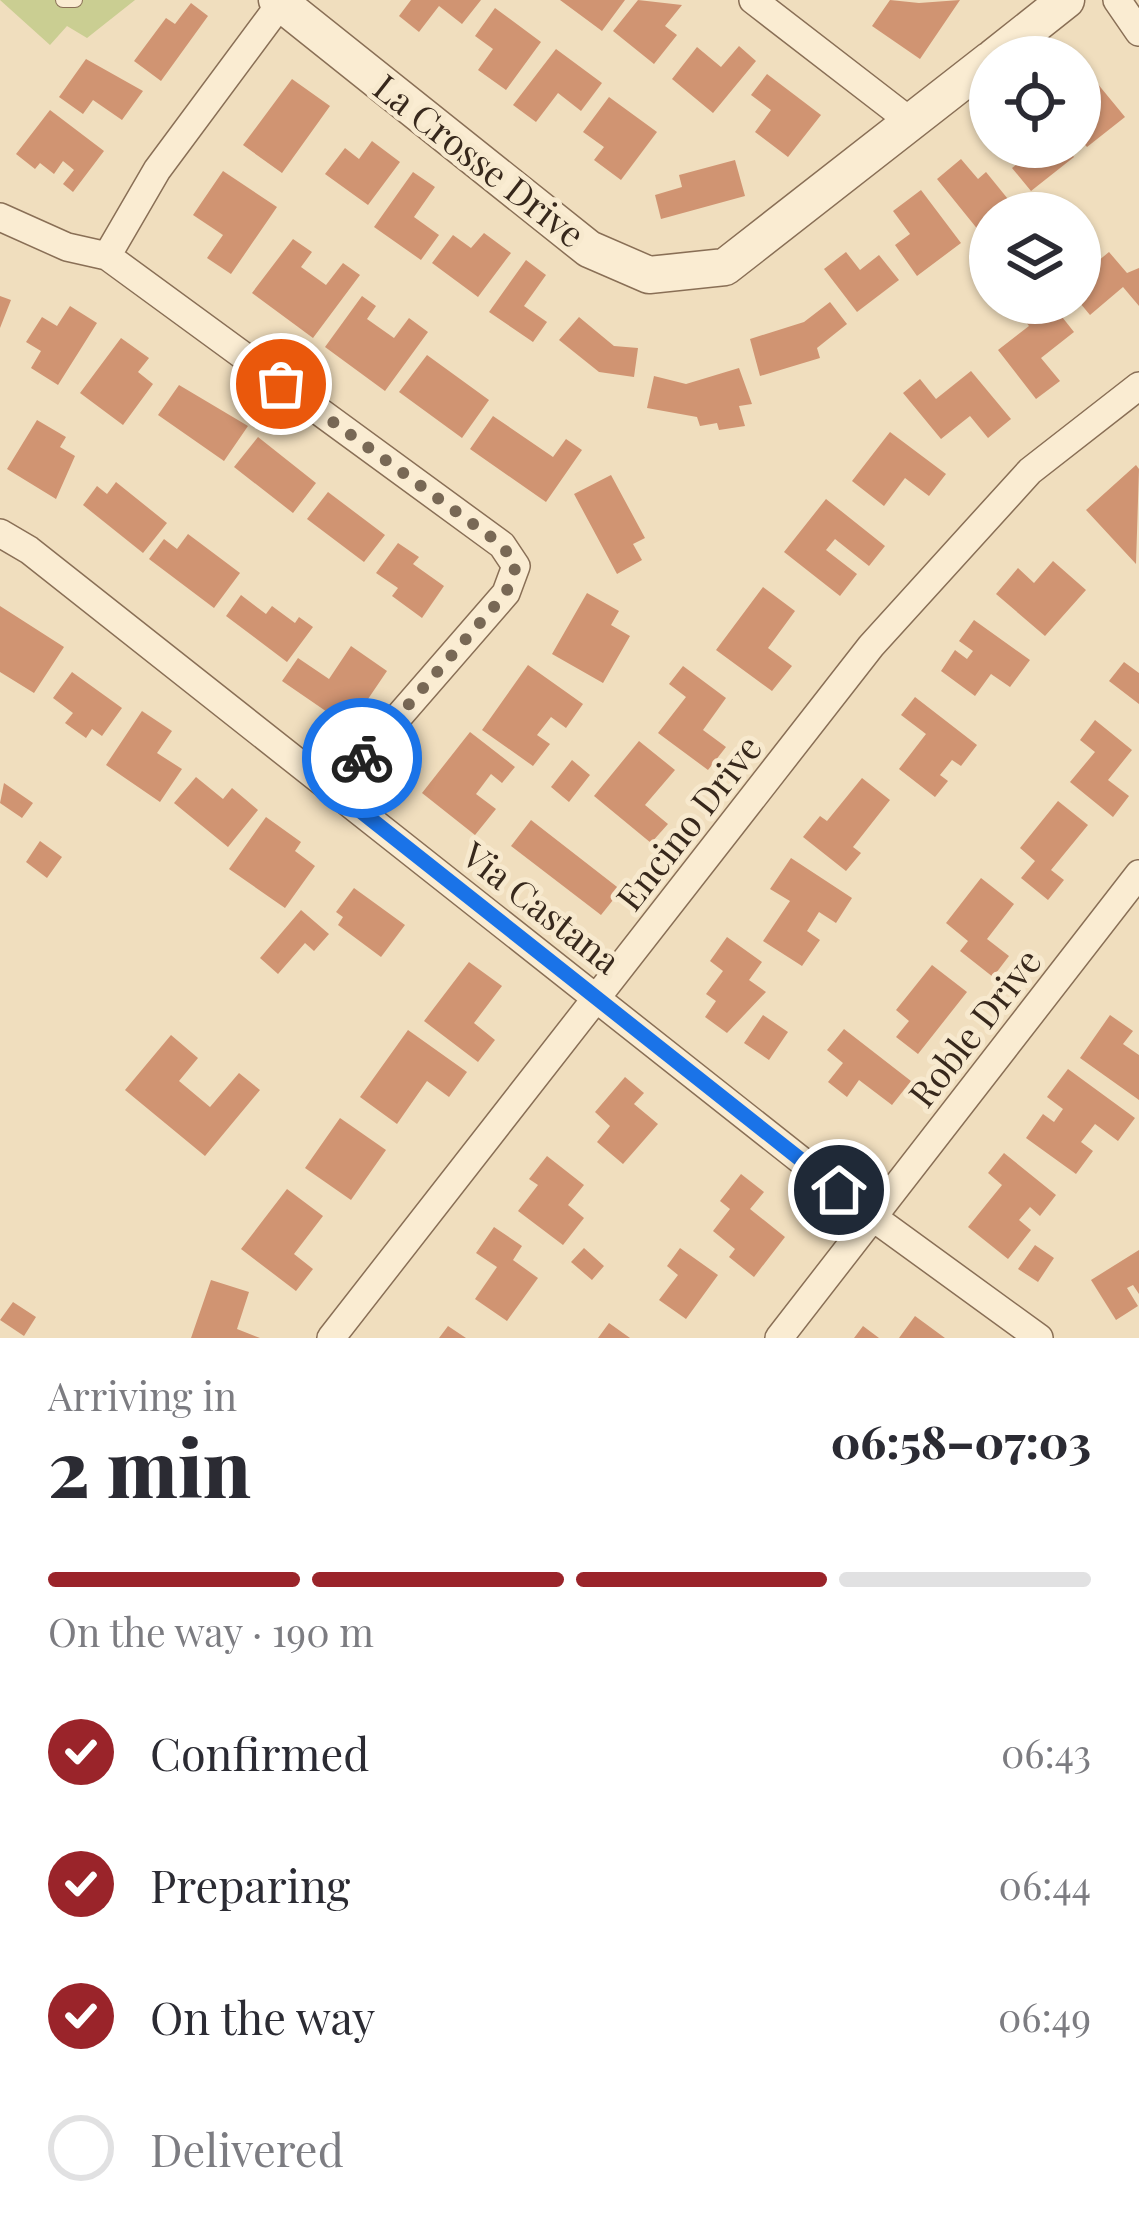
<!DOCTYPE html>
<html lang="en">
<head>
<meta charset="utf-8">
<style>
	:root { --surface:#fff; --page:#f7f7f7; --text:#2b2b33; --muted:#7c7c81; --line:#e1e1e2; --accent:#9a242a }
	body { margin:0; font-family:"Playfair Display",serif; background:var(--page); color:var(--text); height:100vh; display:flex; flex-direction:column; font-size:45px; white-space:nowrap }
	* { box-sizing:border-box; margin:0 }
	p { font-size:39px; color:var(--muted) }
	.icon { flex:none; width:66px; height:66px; fill:none; stroke:currentColor; stroke-width:2; stroke-linecap:round; stroke-linejoin:round }
	.map { position:relative; height:1338px; overflow:hidden }
	.drawer { display:flex; flex-direction:column; background:var(--surface); flex:1 }
	.drawer>* { flex:none }
	.buttons { position:absolute; left:969px; top:36px; display:grid; gap:24px }
	.buttons a { display:grid; place-items:center; width:132px; height:132px; border-radius:50%; background:var(--surface); box-shadow:0 3px 9px #0004; font-size:60px }
	.pin { position:absolute; display:grid; place-items:center; width:102px; height:102px; color:#fff; margin:-51px; border:6px solid #fff; border-radius:50%; box-shadow:0 3px 12px #0007 }
	.courier { position:absolute; display:grid; place-items:center; width:120px; height:120px; margin:-60px; border:9px solid #1a73e8; border-radius:50%; background:#fff; color:#222; box-shadow:0 3px 15px #0007 }
	.summary em { font-style:normal; font-weight:800 }
	.summary div { display:flex; flex-direction:column-reverse }
	.summary { display:flex; align-items:center; justify-content:space-between; height:204px; padding:0 48px }
	h1 { font-size:78px; font-weight:800; line-height:90px }
	.bar { display:grid; grid-template-columns:repeat(4,1fr); gap:18px 12px; align-content:center; height:144px; padding:0 48px }
	.bar i { height:15px; border-radius:9px; background:var(--line) }
	.bar .on { background:var(--accent) }
	.bar p { grid-column:span 4 }
	ol { padding:0 48px; list-style:none }
	li { display:flex; align-items:center; gap:36px; height:132px }
	li p { margin-inline-start:auto }
	li .icon { padding:12px; border-radius:50%; background:var(--accent); color:#fff; stroke-width:4 }
	li:last-child { color:var(--muted) }
	li i { width:66px; height:66px; border:6px solid var(--line); border-radius:50% }
	.map>svg:first-child { display:block }
	.green { fill:#cace92 }
	.building { fill:#d09472 }
	.lines { fill:none; stroke-linecap:round; stroke-linejoin:round }
	.service-casing { stroke:#896f56; stroke-width:16 }
	.minor-casing { stroke:#896f56; stroke-width:30 }
	.tertiary-casing { stroke:#896f56; stroke-width:39 }
	.service { stroke:#faecd2; stroke-width:14 }
	.minor { stroke:#faecd2; stroke-width:27 }
	.tertiary { stroke:#faecd2; stroke-width:36 }
	.done { stroke:#786855; stroke-width:12; stroke-dasharray:0 21.6 }
	.route { stroke:#1a73e8; stroke-width:15 }
	.labels { text-anchor:middle; stroke-width:10; stroke-linejoin:round; paint-order:stroke }
	.street-label { font-size:36px; fill:#37281c; stroke:#f7e9ce }
</style>
</head>
<body>
<div class="map">
<svg width="1139" height="1338" viewBox="0 0 1139 1338">
	<rect width="100%" height="100%" fill="#f0debe"/>
	<path class="green" d="M0 0H135L87 38 67 26 50 45Z"/>
	<path class="building" d="M411 0H481L462 24 439 6 419 32 399 16Z
		M560 0H625L602 31Z
		M638 0 682 5 665 26 677 35 654 64 613 31Z
		M890 0 919 3 960 0 920 59 872 26Z
		M191 3 208 16 161 81 134 61 166 18 175 24Z
		M495 8 541 42 506 90 478 70 493 49 475 36Z
		M739 46 756 61 713 113 672 79 697 47 721 67Z
		M556 49 602 83 581 111 558 93 536 122 513 105Z
		M86 59 143 91 122 120 93 100 83 114 59 97Z
		M767 74 821 115 788 157 755 132 771 110 751 95Z
		M292 79 330 106 282 173 243 145Z
		M1080 83 1087 92 1097 83 1125 117 1087 147 1080 139Z
		M609 97 657 132 621 180 594 160 604 147 583 132Z
		M50 110 104 151 73 192 63 184 74 170 63 161 54 174 40 163 35 169 16 154Z
		M372 141 400 162 368 205 325 174 345 148 359 159Z
		M1030 147H1066L1074 157 1031 191 1012 168 1033 151Z
		M961 159 978 179 986 172 1012 204 1001 213H990V222L979 231 937 179Z
		M735 160 745 196 661 219 655 195 682 187 679 175Z
		M223 171 277 207 231 274 207 258 223 235 193 215Z
		M413 172 435 187 414 217 439 235 421 260 374 227Z
		M921 190 961 243 917 276 895 245 910 234 893 211Z
		M484 233 511 253 478 297 432 263 453 235 471 248Z
		M293 239 312 252 301 267 326 285 343 263 360 275 313 338 252 293Z
		M846 252 860 270 879 255 899 280 857 312 824 269Z
		M1109 252 1127 273 1139 268V306L1123 287 1090 315 1080 303V262L1087 270Z
		M526 260 546 275 524 306 547 322 533 342 489 312Z
		M0 296 11 300 0 328Z
		M362 296 376 306 367 319 394 338 409 318 428 332 385 391 325 347Z
		M830 302 847 324 817 348 820 358 760 376 750 339 804 322Z
		M1011 303H1051L1074 332 1041 358 1060 381 1036 399 998 350 1029 326Z
		M70 306 97 323 58 385 31 368 41 351 26 342 42 317 57 326Z
		M579 317 614 346 638 348 634 377 599 372 559 340Z
		M121 338 149 358 138 372 153 384 123 425 80 393Z
		M427 355 489 400 462 438 399 392Z
		M739 368 752 404 739 406 745 426 719 430 717 423 700 426 697 417 647 408 654 376 686 384Z
		M971 371 1011 419 988 438 970 416 941 439 903 393 920 379 936 399Z
		M179 385 248 426 224 461 158 415Z
		M493 416 553 457 566 439 582 450 546 502 470 449Z
		M37 420 66 437 60 447 75 456 56 499 7 469Z
		M890 432 946 474 929 496 905 478 884 506 852 481Z
		M258 437 316 483 293 513 234 467Z
		M1136 465 1139 469 1136 564 1086 510Z
		M611 475 645 538 633 544 642 560 617 574 574 494Z
		M116 482 167 523 143 553 83 505 97 486 107 494Z
		M328 492 385 535 364 562 307 519Z
		M826 499 885 546 869 566 835 539 826 550 857 574 840 596 784 552Z
		M188 534 240 573 214 608 149 559 164 539 177 549Z
		M398 543 419 557 413 564 444 586 422 618 392 596 398 588 376 573Z
		M1053 561 1086 590 1045 636 996 594 1018 568 1034 583Z
		M763 587 795 611 768 648 792 666 772 691 716 650Z
		M587 593 619 611 611 625 630 636 603 683 552 654Z
		M241 595 266 614 272 606 295 623 299 617 313 627 287 662 226 616Z
		M0 606 64 647 34 693 0 672Z
		M974 620 1030 660 1010 687 991 674 975 696 941 671 955 650 967 659 973 651 959 641Z
		M351 646 387 671 349 727 282 681 298 658 329 679Z
		M1124 662 1139 673V704L1109 681Z
		M528 665 583 704 566 728 551 717 537 735 550 744 533 766 482 730Z
		M683 666 726 698 703 730 726 747 708 770 658 733 686 697 669 684Z
		M72 672 122 708 102 736 92 729 86 738 65 723 73 713 53 698Z
		M915 697 977 745 961 766 952 760 940 775 948 781 935 797 899 769 926 734 901 715Z
		M142 711 172 731 157 753 182 769 160 802 106 765Z
		M1095 720 1132 750 1108 780 1129 796 1113 817 1070 782 1095 752 1080 740Z
		M470 732 515 767 502 783 491 774 476 794 496 809 475 835 422 793Z
		M639 741 675 770 645 805 668 824 651 843 594 796Z
		M572 760 590 775 569 802 551 787Z
		M196 777 223 799 232 788 258 810 228 847 174 803Z
		M862 778 890 800 853 847 861 853 846 871 803 837 820 816 827 821Z
		M4 783 33 803 22 818 0 803Z
		M1058 801 1088 825 1051 870 1064 880 1048 900 1021 878 1035 861 1020 848Z
		M266 817 301 842 295 851 315 866 285 908 229 869Z
		M531 820 621 890 601 915 511 846Z
		M40 841 62 857 47 878 26 862Z
		M791 858 852 898 836 923 819 912 807 931 820 940 802 966 763 941 790 901 770 889Z
		M981 878 1014 904 987 939 1009 956 993 977 960 951 968 941 946 923Z
		M354 888 405 925 381 957 338 925 343 917 336 912Z
		M301 910 329 934 314 951 305 943 278 974 260 958Z
		M727 937 762 962 749 980 766 992 727 1033 705 1017 716 1001 706 994 723 971 710 961Z
		M469 962 502 986 474 1023 495 1040 478 1062 424 1021Z
		M932 965 967 992 918 1054 896 1037 909 1021 896 1010Z
		M763 1015 788 1032 769 1060 744 1043Z
		M1110 1015 1133 1031 1123 1044 1139 1055V1100L1080 1058Z
		M844 1029 911 1081 892 1105 859 1080 847 1097 828 1082 843 1063 827 1050Z
		M408 1030 467 1072 449 1097 427 1081 397 1124 360 1097Z
		M171 1035 198 1058 179 1081 210 1107 239 1073 260 1090 205 1156 125 1090Z
		M1068 1069 1135 1118 1118 1141 1095 1124 1081 1142 1093 1151 1076 1174 1026 1138 1043 1114 1054 1122 1063 1109 1047 1097Z
		M625 1077 644 1093 634 1104 658 1124 623 1164 597 1142 610 1126 595 1112Z
		M340 1118 386 1150 351 1200 305 1168Z
		M1004 1153 1056 1195 1040 1216 1030 1207 1019 1220 1031 1230 1008 1259 968 1227 1002 1185 988 1173Z
		M547 1156 584 1185 568 1205 584 1218 563 1245 518 1211 538 1185 529 1179Z
		M741 1174 764 1192 750 1209 785 1237 754 1277 729 1257 735 1249 713 1231 730 1209 720 1201Z
		M287 1189 323 1216 294 1254 313 1269 296 1291 241 1249Z
		M494 1227 522 1246 513 1260 538 1278 507 1321 475 1299 497 1267 476 1253Z
		M1035 1245 1054 1258 1038 1282 1018 1269Z
		M584 1248 604 1266 592 1280 571 1262Z
		M680 1248 718 1275 686 1319 659 1300 678 1275 667 1266Z
		M1139 1250V1294L1133 1285 1127 1288 1138 1306 1116 1320 1091 1280Z
		M211 1280 249 1292 237 1329 260 1338H191Z
		M13 1302 36 1317 24 1336 0 1320Z
		M915 1316 945 1338H899Z
		M609 1323 630 1338H598Z
		M448 1326 466 1338H439Z
		M863 1326 879 1338H854Z"/>
	<g class="lines">
		<g class="service-casing">
			<path id="service" d="M63 0H75"/>
		</g>
		<g class="minor-casing">
			<path id="minor" d="M753 0 911 122
				M1117 0 1139 32
				M0 217 67 247 107 256 502 545 516 566 506 593 334 791
				M107 256 157 170 281 3
				M0 533 29 550 874 1218 1039 1338
				M331 1338 871 646 1030 471 1139 386
				M779 1338 1139 874"/>
		</g>
		<g class="tertiary-casing">
			<path id="tertiary" d="M277 0 589 249 649 275 725 267 990 60
				M994 57 1066 0"/>
		</g>
		<use href="#service" class="service"/>
		<use href="#minor" class="minor"/>
		<use href="#tertiary" class="tertiary"/>
	</g>
	<g class="lines">
		<path class="done" d="M281 384 502 545 516 566 506 593 362 758"/>
		<path class="route" d="M362 758 334 790 839 1190"/>
	</g>
	<g class="labels">
		<g class="street-label">
			<text transform="translate(479 161) rotate(38)" y="13">La Crosse Drive</text>
			<text transform="translate(689 823) rotate(-52)" y="13">Encino Drive</text>
			<text transform="translate(541 908) rotate(38)" y="13">Via Castana</text>
			<text transform="translate(975 1028) rotate(-52)" y="13">Roble Drive</text>
		</g>
	</g>
</svg>
<div class="buttons">
<a><svg class="icon" aria-label="locate" viewBox="0 0 24 24"><circle cx="12" cy="12" r="6"/><path d="M12 2v4M12 18v4M2 12h4M18 12h4"/></svg></a>
<a><svg class="icon" aria-label="layers" viewBox="0 0 24 24"><path d="M12 4l9 5-9 5-9-5zM3 14l9 5 9-5"/></svg></a>
</div>
<div class="pin" style="left:281px;top:384px;background:#ea580c"><svg class="icon" aria-label="bag" viewBox="0 0 24 24"><path d="M5 8h14l-1 12H6zM9 8a3 3 0 0 1 6 0"/></svg></div>
<div class="pin" style="left:839px;top:1190px;background:#1f2937"><svg class="icon" aria-label="home" viewBox="0 0 24 24"><path d="M3 11l9-7 9 7M6 9v11h12V9"/></svg></div>
<div class="courier" style="left:362px;top:758px"><svg class="icon" aria-label="bike" viewBox="0 0 24 24"><circle cx="6" cy="16" r="4"/><circle cx="18" cy="16" r="4"/><path d="M6 16l4-8h5l3 8M10 8l3 8H6M13 5h3"/></svg></div>
</div>
<section class="drawer">
<div class="summary"><div><h1>2 min</h1><p>Arriving in</p></div><em>06:58–07:03</em></div>
<div class="bar"><i class="on"></i><i class="on"></i><i class="on"></i><i></i><p>On the way · 190 m</p></div>
<ol>
<li><svg class="icon" aria-label="check" viewBox="0 0 24 24"><path d="M5 12l5 5 9-10"/></svg>Confirmed<p>06:43</p></li>
<li><svg class="icon" aria-label="check" viewBox="0 0 24 24"><path d="M5 12l5 5 9-10"/></svg>Preparing<p>06:44</p></li>
<li><svg class="icon" aria-label="check" viewBox="0 0 24 24"><path d="M5 12l5 5 9-10"/></svg>On the way<p>06:49</p></li>
<li><i></i>Delivered</li>
</ol>
</section>
</body>
</html>
